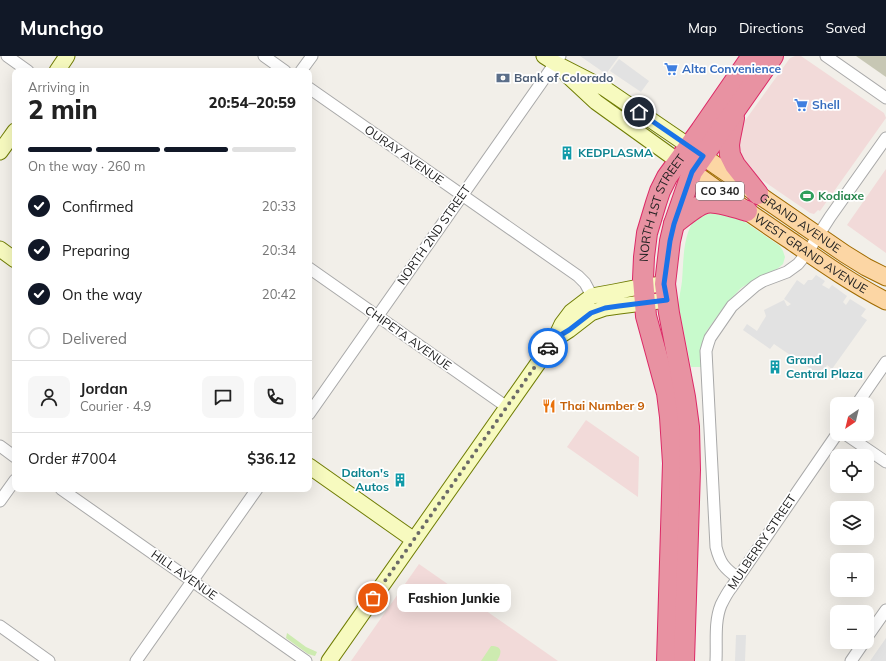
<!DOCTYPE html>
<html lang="en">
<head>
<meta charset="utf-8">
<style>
	:root { --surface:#fff; --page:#f6f6f6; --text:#222; --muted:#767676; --line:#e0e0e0; --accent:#111827 }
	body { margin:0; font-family:Mulish,sans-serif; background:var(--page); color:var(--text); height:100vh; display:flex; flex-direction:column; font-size:15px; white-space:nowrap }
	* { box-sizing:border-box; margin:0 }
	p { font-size:13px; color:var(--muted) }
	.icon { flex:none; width:22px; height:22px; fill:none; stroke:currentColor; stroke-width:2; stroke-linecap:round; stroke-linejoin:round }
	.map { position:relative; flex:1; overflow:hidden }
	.drawer { position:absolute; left:12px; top:12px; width:300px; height:424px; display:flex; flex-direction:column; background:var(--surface); border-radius:8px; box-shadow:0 4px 16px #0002 }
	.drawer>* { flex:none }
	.needle { width:26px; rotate:215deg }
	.fabs { position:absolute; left:830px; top:341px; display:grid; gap:8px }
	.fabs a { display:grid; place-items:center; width:44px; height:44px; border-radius:8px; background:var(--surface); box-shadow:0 4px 16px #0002; font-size:20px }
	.pin { position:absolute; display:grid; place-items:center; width:34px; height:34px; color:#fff; margin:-17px; border:2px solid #fff; border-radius:50%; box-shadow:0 1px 4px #0007 }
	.courier { position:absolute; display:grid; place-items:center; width:40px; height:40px; margin:-20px; border:3px solid #1a73e8; border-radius:50%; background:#fff; color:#222; box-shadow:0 1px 5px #0007 }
	.bubble { position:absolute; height:28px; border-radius:8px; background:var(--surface); box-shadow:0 4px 16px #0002; font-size:13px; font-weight:800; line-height:28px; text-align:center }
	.head em { font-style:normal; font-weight:800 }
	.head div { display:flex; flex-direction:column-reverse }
	.head { display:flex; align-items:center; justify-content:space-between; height:68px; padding:0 16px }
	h1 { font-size:26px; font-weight:800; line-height:30px }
	.bar { display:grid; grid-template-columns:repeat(4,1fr); gap:6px 4px; align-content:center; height:48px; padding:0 16px }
	.bar i { height:5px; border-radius:3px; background:var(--line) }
	.bar .active { background:var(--accent) }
	.bar p { grid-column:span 4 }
	.line { display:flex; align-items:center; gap:10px; padding:0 16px; border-top:1px solid var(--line) }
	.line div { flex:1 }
	.round { display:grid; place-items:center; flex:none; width:42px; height:42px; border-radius:8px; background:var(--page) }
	ol { padding:0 16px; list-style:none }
	li { display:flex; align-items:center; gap:12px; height:44px }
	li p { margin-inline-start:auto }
	li .icon { padding:4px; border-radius:50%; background:var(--accent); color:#fff; stroke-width:4 }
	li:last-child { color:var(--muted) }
	li i { width:22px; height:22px; border:2px solid var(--line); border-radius:50% }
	header { display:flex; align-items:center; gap:24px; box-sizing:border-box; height:56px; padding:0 20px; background:var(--accent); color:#fff }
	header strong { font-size:19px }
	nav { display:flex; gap:22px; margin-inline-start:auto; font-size:14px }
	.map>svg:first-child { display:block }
	.commercial { fill:#f2dad9 }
	.construction { fill:#c7c7b4 }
	.grass { fill:#cdebb0 }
	.park { fill:#c8facc }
	.parking { fill:#e2e2e2 }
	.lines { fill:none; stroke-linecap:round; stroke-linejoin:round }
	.street-casing { stroke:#a9a9a9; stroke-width:13 }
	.secondary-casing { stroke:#707d05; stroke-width:17 }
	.primary-casing { stroke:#a06b00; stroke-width:19 }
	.highway-casing { stroke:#dc2a67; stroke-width:22 }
	.street { stroke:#fff; stroke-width:11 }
	.secondary { stroke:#f7fabf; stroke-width:15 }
	.primary { stroke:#fcd6a4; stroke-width:17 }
	.highway { stroke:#e892a2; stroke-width:20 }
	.done { stroke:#6b6a68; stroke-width:4; stroke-dasharray:0 7.2 }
	.route { stroke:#1a73e8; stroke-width:5 }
	.labels { text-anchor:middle; stroke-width:3.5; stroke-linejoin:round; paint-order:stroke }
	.shield { fill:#fff; stroke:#646464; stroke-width:1 }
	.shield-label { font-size:11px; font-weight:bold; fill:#222 }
	.shop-label { font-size:12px; font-weight:bold; fill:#366cbe; stroke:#fff; text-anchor:start }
	.service-label { font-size:12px; font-weight:bold; fill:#4e5e75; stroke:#fff; text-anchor:start }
	.culture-label { font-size:12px; font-weight:bold; fill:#0d838f; stroke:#fff; text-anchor:start }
	.street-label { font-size:12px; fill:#222; stroke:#fff }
	.leisure-label { font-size:12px; font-weight:bold; fill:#27864d; stroke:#fff; text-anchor:start }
	.food-label { font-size:12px; font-weight:bold; fill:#c56008; stroke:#fff; text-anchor:start }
</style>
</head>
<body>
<header>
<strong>Munchgo</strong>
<nav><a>Map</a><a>Directions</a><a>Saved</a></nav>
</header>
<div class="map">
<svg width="886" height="605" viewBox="0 0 886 605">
	<rect width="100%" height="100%" fill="#f2efe9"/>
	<path class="commercial" d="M795 0H801L884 57 886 62 820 155 818 154 814 158 810 157 762 124 751 115 743 103 739 94V81L744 66 790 2Z
		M886 113V197L847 169Z
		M586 364 639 401 638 441 567 391Z
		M419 508 558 605H351Z"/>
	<path class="construction" d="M856 0H886V21Z"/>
	<path class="grass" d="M287 577 306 591 317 596 315 600 308 598 286 582Z
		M491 590C503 590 502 597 497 605H481Z"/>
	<path class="park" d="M701 156 733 158 780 190 783 195 785 201 783 208 777 213 759 221 741 232 725 249 706 276 701 290V311H691L679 253C678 243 681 235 682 225 684 202 682 173 701 156Z"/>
	<path class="parking" d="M580 0H619L606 18Z
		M619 3 649 25 641 36 610 15Z
		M816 219 825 225 822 229 829 233 832 229 847 240 843 246 846 249 850 243 866 253 861 260 867 264 832 313 827 309 824 314 822 313 818 318 774 288 770 293 743 274 747 268 757 275 766 260 764 254 784 244 787 250H788L791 248 784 243 797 224 804 229 808 224H812Z
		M736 579H746L745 605H735Z
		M886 582V605H870Z"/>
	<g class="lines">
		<g class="street-casing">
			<path id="street" d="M7 0 28 15
				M264 0 285 15
				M826 0 886 42
				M301 15 312 0
				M309 32 578 220 585 227 592 240
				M309 212 507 351
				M857 348 886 306
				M309 358 560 0
				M845 378 886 406
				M0 390 15 401
				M61 433 306 605
				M0 445 15 424
				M738 522C724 512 720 507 716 491L706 295 708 288 710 282 732 250 755 230 763 225 787 216 798 208 807 197 830 161 886 82
				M0 570 49 605
				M867 581 886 554
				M136 605 257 433
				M716 605C717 587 714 566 721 549 724 543 727 537 731 532L837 378
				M851 605 864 586"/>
		</g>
		<g class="secondary-casing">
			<path id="secondary" d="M544 0 555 7 604 32 689 90
				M57 15 67 0
				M567 19 596 46 678 105
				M0 96 15 75
				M0 193 15 204
				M555 283 569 274 591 257 605 252 619 250 667 244
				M309 410 414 484
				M329 605 555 283 562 268 571 256 592 240 614 236 644 230 665 228"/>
		</g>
		<g class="primary-casing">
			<g id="primary">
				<path id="s1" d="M692 93 845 198 866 211 886 221"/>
				<path id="s2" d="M682 108C717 134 752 159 788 183 820 205 851 227 886 245"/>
			</g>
		</g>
		<g class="highway-casing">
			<g id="highway">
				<path d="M734 62 730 82 729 89 730 99 735 109 758 138"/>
				<path d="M674 168C682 162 697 149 706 147 716 145 737 152 747 155"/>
				<path id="s3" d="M667 605 673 407 670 361 667 337 646 260 643 223 644 201 647 177 656 147 660 135 667 121 701 74 752 0"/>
				<path d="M684 605 690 414 689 371 685 341 669 257 665 228 670 185 674 168 692 116 773 0"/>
			</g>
		</g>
		<use href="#street" class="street"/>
		<use href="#secondary" class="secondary"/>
		<use href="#primary" class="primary"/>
		<use href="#highway" class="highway"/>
	</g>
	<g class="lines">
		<path class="done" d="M373 542 548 292"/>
		<path class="route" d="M548 292 554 283 569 274 591 257 605 252 619 250 667 244 664 228 670 185 674 168 692 116 703 100 639 56"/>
	</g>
	<defs>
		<g id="supermarket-bare" transform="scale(1.08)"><path d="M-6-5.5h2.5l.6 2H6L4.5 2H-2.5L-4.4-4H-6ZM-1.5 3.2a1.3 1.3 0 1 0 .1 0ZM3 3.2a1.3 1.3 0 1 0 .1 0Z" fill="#3f7fe0" stroke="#fff" stroke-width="2.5" paint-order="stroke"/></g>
		<g id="bank-bare" transform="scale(1.08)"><path d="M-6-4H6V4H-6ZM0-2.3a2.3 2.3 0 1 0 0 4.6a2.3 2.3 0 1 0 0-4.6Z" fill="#5c6f8a" stroke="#fff" stroke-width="2.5" paint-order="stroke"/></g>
		<g id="building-bare" transform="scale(1.08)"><path d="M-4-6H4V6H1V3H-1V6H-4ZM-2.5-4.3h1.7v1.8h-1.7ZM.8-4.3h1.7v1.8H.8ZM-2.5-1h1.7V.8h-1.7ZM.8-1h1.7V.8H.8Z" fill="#0f9aa8" stroke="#fff" stroke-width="2.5" paint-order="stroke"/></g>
		<g id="stadium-bare" transform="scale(1.08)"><path d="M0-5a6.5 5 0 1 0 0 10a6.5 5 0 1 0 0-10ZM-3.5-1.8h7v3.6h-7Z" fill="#2e9e5b" stroke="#fff" stroke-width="2.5" paint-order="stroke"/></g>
		<g id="restaurant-bare" transform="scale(1.08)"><path d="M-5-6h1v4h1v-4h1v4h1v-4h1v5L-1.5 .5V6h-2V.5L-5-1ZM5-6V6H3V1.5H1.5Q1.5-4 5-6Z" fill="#e8710a" stroke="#fff" stroke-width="2.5" paint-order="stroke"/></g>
	</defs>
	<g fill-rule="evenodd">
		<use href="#supermarket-bare" x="671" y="13"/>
		<use href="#bank-bare" x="503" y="22"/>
		<use href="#supermarket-bare" x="801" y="49"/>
		<use href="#building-bare" x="567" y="97"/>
		<use href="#stadium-bare" x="807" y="140"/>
		<use href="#building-bare" x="775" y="311"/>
		<use href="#restaurant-bare" x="549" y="350"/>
		<use href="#building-bare" x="400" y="424"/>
	</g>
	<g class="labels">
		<rect class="shield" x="696" y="126" width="48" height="18" rx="3"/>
		<g class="shield-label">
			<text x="720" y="139">CO 340</text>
		</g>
		<g class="shop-label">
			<text x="682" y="17">Alta Convenience</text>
			<text x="812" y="53">Shell</text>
		</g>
		<g class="service-label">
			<text x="514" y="26">Bank of Colorado</text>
		</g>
		<g class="culture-label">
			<text x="578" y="101">KEDPLASMA</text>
			<text x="786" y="308">Grand<tspan x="786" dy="14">Central Plaza</tspan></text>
			<text x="389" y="421" text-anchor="end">Dalton's<tspan x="389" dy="14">Autos</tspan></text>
		</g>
		<g class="street-label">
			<text transform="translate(404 99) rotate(35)" y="4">OURAY AVENUE</text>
			<text dy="4" stroke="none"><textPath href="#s3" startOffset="460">NORTH 1ST STREET</textPath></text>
			<text dy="4" stroke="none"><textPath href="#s1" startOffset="131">GRAND AVENUE</textPath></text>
			<text transform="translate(434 179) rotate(-55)" y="4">NORTH 2ND STREET</text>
			<text dy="4" stroke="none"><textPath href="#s2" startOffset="157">WEST GRAND AVENUE</textPath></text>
			<text transform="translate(408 282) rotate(35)" y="4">CHIPETA AVENUE</text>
			<text transform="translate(762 486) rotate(-56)" y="4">MULBERRY STREET</text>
			<text transform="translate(184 519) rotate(35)" y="4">HILL AVENUE</text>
		</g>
		<g class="leisure-label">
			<text x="818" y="144">Kodiaxe</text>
		</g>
		<g class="food-label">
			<text x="560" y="354">Thai Number 9</text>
		</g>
	</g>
</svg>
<div class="fabs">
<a><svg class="needle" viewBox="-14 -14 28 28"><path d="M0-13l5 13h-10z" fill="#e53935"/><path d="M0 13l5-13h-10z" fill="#767676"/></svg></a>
<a><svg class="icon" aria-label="locate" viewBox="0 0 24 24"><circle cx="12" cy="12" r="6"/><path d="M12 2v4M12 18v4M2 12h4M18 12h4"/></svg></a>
<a><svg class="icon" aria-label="layers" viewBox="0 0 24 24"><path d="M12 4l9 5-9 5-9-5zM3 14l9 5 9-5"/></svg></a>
<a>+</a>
<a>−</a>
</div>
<div class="pin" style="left:373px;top:542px;background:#ea580c"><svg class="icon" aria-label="bag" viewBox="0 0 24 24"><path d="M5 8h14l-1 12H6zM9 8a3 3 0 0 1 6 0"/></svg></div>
<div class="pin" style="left:639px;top:56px;background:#1f2937"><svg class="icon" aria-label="home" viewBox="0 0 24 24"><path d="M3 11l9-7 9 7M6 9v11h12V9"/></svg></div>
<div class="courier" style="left:548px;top:292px"><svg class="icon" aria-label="car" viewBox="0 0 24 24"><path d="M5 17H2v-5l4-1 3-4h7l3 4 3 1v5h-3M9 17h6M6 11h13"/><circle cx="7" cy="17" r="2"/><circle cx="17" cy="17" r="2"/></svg></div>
<div class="bubble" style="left:397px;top:528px;width:114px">Fashion Junkie</div>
<section class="drawer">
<div class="head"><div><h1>2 min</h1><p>Arriving in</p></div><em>20:54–20:59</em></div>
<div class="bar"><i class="active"></i><i class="active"></i><i class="active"></i><i></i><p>On the way · 260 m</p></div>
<ol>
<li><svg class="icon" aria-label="check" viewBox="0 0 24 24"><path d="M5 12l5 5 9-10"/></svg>Confirmed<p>20:33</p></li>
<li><svg class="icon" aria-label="check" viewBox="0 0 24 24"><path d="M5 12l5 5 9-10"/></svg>Preparing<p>20:34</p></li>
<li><svg class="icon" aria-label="check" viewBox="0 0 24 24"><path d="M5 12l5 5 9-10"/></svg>On the way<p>20:42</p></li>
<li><i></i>Delivered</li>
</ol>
<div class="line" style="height:72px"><a class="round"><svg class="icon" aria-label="person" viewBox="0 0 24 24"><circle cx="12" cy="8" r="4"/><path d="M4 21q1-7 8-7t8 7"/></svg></a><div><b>Jordan</b><p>Courier · 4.9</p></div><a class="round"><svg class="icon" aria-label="chat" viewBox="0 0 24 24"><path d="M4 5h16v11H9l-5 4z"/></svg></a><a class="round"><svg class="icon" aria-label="phone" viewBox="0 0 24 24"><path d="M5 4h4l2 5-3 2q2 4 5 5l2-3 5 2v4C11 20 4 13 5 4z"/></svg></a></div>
<div class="line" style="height:52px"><div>Order #7004</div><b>$36.12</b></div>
</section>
</div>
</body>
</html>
